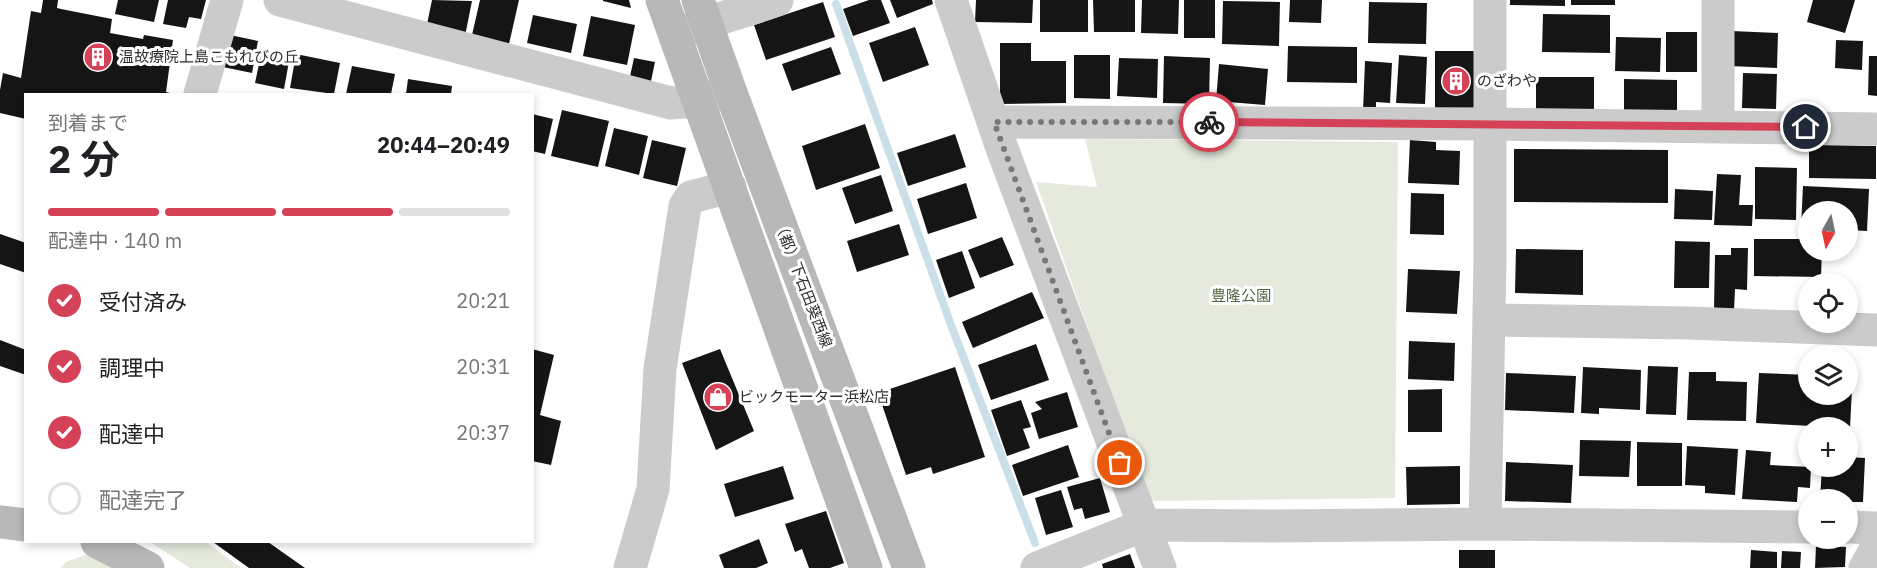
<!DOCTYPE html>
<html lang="ja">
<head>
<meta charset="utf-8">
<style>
	:root { --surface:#fff; --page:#f6f6f6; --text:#202124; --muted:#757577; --line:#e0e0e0; --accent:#d54157 }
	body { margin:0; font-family:"IBM Plex Sans","Noto Sans JP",sans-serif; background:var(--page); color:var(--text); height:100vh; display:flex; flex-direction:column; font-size:22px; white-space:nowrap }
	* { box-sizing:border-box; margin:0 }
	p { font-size:20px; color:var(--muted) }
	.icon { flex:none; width:33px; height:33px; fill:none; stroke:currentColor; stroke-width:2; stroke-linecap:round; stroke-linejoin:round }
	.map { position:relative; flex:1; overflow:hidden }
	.drawer { position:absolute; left:24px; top:93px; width:510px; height:450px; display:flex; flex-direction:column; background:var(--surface); border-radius:0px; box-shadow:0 3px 9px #0003 }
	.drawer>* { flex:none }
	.needle { width:39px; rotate:189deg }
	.buttons { position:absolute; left:1798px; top:201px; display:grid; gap:12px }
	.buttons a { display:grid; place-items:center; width:60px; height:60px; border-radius:50%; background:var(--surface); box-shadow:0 3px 9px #0003; font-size:30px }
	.pin { position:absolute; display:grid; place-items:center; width:51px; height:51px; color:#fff; margin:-26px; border:3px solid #fff; border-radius:50%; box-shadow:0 2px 6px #0007 }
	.courier { position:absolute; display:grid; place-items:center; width:60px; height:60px; margin:-30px; border:4px solid #d54157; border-radius:50%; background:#fff; color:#222; box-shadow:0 2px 8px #0007 }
	.headline em { font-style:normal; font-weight:700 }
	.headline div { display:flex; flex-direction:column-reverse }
	.headline { display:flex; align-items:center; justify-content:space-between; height:102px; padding:0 24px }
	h1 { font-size:39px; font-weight:700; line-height:45px }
	.bar { display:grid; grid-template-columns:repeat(4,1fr); gap:9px 6px; align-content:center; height:72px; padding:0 24px }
	.bar i { height:8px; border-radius:4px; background:var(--line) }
	.bar .on { background:var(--accent) }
	.bar p { grid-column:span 4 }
	ol { padding:0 24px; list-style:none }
	li { display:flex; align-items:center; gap:18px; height:66px }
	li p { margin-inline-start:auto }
	li .icon { padding:6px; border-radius:50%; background:var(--accent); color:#fff; stroke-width:4 }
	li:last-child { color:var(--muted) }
	li i { width:33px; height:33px; border:3px solid var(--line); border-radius:50% }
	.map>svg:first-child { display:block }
	.green { fill:#e5eadd }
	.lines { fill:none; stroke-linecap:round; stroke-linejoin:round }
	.stream { stroke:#cbdfe8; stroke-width:8 }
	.building { fill:#151515 }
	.street { stroke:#cbcbcb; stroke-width:33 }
	.secondary { stroke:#b8b8b8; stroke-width:33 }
	.done { stroke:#777; stroke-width:6; stroke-dasharray:0 10.8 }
	.route { stroke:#d54157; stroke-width:8 }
	.labels { text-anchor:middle; stroke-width:6; stroke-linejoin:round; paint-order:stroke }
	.poi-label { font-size:15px; fill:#2e2e2e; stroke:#fff; text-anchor:start }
	.street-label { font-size:15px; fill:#2e2e2e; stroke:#fff }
	.park-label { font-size:15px; fill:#556640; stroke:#fff }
</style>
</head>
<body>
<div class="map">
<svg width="1877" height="568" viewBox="0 0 1877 568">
	<rect width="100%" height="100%" fill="#fff"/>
	<path class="green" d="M1085 139 1398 142 1395 498 1149 501 1036 182 1097 187Z
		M150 542H206L241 568H190Z
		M85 555 113 568H61L66 562Z"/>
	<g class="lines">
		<path class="stream" d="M836 4 951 325 1035 543"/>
	</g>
	<path class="building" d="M43 0H58L57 8 61 9 112 19 110 33 143 39 144 35 173 40 166 92 174 94H26V119L0 113V90L3 73 21 78 31 11 41 13Z
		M118 0H159L154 22 115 14Z
		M168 0H206L201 19 189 17 186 28 163 24Z
		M432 0 472 1 465 36 426 29Z
		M480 0H519L509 44 472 35Z
		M603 0H629L631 8 603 1Z
		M869 0H881L890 23 853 36 843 9Z
		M890 0H932L933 4 897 18Z
		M976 0H1033L1032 23 975 22Z
		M1040 0H1088V32H1040Z
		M1093 0H1135V32H1094Z
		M1142 0H1179L1178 34 1141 33Z
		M1184 0H1215V38H1184Z
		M1290 0H1322L1321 23 1289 22Z
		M1510 0H1565V6L1510 5Z
		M1571 0H1615V5H1571Z
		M1813 0H1855L1845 33 1807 22Z
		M1223 1 1280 2 1279 46 1222 44Z
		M823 2 835 37 766 60 754 25Z
		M1369 2 1427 3 1426 44 1368 43Z
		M1543 14 1610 15V53L1542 52Z
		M533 15 577 24 571 53 527 43Z
		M591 16 635 25 627 65 583 56Z
		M915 27 929 65 883 82 869 43Z
		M1731 31 1778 33 1777 68 1729 66Z
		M1666 32H1697V72H1666Z
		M230 35 258 41 252 73 223 67Z
		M1616 37 1661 38 1660 72 1615 71Z
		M1836 40 1863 41 1862 70 1835 68Z
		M1000 43H1031V61H1066V103L1000 104Z
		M1288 46 1357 47V83L1287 82Z
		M831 47 841 74 792 91 782 64Z
		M262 50 290 56 284 89 255 83Z
		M1435 51H1477L1476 111H1435Z
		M296 54 340 63 334 94 290 88Z
		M1074 55H1110V99L1074 98Z
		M1399 55 1427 57 1425 104 1396 103Z
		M1164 56 1210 58 1209 104 1163 103Z
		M1869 56H1877V96L1868 95Z
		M634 58 655 62 650 86 629 81Z
		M1119 58 1158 59 1157 98 1117 96Z
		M1365 61 1392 63 1390 103 1376 102V111H1363Z
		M1219 64 1268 69 1265 105 1216 101Z
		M352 66 395 74 391 94H346Z
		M1743 73 1777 74 1776 109 1742 108Z
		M1536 77H1594V112H1536Z
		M408 79 452 86 451 94H406Z
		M1624 79 1677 80V114L1624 113Z
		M562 110 609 121 598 167 551 156Z
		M532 114 553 119 545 154 532 151Z
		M865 124 880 168 816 190 802 146Z
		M614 128 648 136 639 175 605 166Z
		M955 134 966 167 908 186 897 153Z
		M652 140 686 148 677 186 643 178Z
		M1410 140 1436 142V150L1460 151 1459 185 1408 183Z
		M1809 145 1876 146V179L1809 178Z
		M1514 149 1668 150V203L1514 202Z
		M1755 167 1797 168 1796 220 1755 219Z
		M1717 174 1741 175 1739 205H1753L1752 226 1714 225Z
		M881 175 893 211 855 224 842 188Z
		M966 183 977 218 928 234 917 199Z
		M1803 186 1869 189 1867 231 1848 230V212H1809V228H1801Z
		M1675 189 1713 191 1712 220 1674 219Z
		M1411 193 1444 194V235L1410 234Z
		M899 224 909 255 857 272 847 241Z
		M0 234 26 243V273L0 264Z
		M1002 237 1014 265 980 278 968 250Z
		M1754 239H1809V250H1822L1821 277 1754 276Z
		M1675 241 1710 242 1709 288H1674Z
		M1731 248H1748L1747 290 1735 289 1734 311 1714 310 1715 255H1731Z
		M1516 249 1583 250V295L1515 293Z
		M962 251 975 288 949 298 936 260Z
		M1408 269 1460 271 1457 314 1406 312Z
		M1032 292 1044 318 973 348 962 322Z
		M0 340 26 350V375L0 366Z
		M1409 341 1455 343 1454 381 1408 379Z
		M1036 344 1049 380 991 400 978 365Z
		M532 349 554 355 540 415 561 421 551 465 532 461Z
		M720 349 754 431 716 450 682 363Z
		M1648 366 1678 367 1676 415 1646 414Z
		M955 367 985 457 933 474 931 467 906 475 878 393Z
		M1583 367 1641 370 1640 410 1599 408V414L1581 413Z
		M1689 372H1716V381L1747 382 1746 421 1687 420Z
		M1506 373 1576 376 1574 413 1505 410Z
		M1759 373 1809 375V394H1848V388H1852L1850 428 1756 423Z
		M1442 389V432H1408V390Z
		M1067 392 1078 427 1039 439 1031 413 1042 409 1035 402Z
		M1021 400 1031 427 1023 429 1030 448 1007 456 991 410Z
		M1580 440 1631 441 1629 477 1579 476Z
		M1637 442 1682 443V486H1637Z
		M1068 445 1079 477 1023 496 1012 465Z
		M1687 446 1738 449 1735 495 1705 493V486L1685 485Z
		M1746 450 1771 452 1770 465 1811 467 1810 488 1798 487 1797 502 1742 499Z
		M1848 457 1865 458 1863 502H1848V500H1820L1822 466H1848Z
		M1506 462 1573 465 1571 503 1505 501Z
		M783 466 794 499 735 517 724 484Z
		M1460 466V504L1407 505 1406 467Z
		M1100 478 1110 512 1085 519 1082 508 1074 510 1067 487Z
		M1061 490 1073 527 1046 535 1035 498Z
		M826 511 844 563 830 568H809L802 549 795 552 785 524Z
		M759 539 768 563 756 568H724L719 555Z
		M213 542H268L305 568H249Z
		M1816 546 1846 547 1845 567 1815 568Z
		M1459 550H1495V568H1459Z
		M1751 550 1777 552V568H1750Z
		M1782 551 1801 552 1800 568H1781Z
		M1130 554 1135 568H1103L1102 564Z"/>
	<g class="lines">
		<path class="street" d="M280 0 671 103 698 101 725 92
			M951 0 1003 151 1160 568
			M1490 0V260L1485 524 1809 527
			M1718 0V126
			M679 33C711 20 744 12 777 0
			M200 94 227 0
			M994 122 1492 124 1877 129
			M1489 320 1689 323 1877 330
			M1848 527 1877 528
			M630 568 653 489 660 369 685 206 691 197 730 187
			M1037 568 1144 525 1274 526 1485 524
			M1865 568 1877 547"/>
		<path class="secondary" d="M662 0 866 568
			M698 0 730 90 909 568
			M0 522 26 525
			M97 542 148 568"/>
	</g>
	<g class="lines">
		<path class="done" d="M1120 463 994 122H1209"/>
		<path class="route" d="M1209 122 1806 127"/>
	</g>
	<defs>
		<g id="building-disc" transform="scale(1.5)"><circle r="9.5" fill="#d54157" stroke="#fff"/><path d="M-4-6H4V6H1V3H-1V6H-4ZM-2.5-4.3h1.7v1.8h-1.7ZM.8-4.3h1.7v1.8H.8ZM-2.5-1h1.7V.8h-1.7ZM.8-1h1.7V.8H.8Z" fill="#fff"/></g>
		<g id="shop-disc" transform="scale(1.5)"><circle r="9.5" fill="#d54157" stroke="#fff"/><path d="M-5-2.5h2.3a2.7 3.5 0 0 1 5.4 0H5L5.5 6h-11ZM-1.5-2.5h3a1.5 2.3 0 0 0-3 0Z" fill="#fff"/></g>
	</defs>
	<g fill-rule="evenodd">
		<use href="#building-disc" x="98" y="57"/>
		<use href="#building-disc" x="1456" y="81"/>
		<use href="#shop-disc" x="718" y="397"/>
	</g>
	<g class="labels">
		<g class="poi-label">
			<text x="119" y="62">温故療院上島こもれびの丘</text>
			<text x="1477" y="86">のざわや</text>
			<text x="739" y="402">ビックモーター浜松店</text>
		</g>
		<g class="street-label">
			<text transform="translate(803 284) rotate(69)" y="5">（都）下石田葵西線</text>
		</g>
		<g class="park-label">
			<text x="1241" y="301">豊隆公園</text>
		</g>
	</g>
</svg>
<div class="buttons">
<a><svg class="needle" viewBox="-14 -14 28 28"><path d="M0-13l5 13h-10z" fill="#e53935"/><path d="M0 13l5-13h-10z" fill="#757577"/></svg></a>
<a><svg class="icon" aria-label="locate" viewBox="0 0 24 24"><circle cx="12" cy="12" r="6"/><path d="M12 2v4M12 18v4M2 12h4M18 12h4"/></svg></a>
<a><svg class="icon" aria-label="layers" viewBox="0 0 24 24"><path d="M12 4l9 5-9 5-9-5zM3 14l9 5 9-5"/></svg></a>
<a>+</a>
<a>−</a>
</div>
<div class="pin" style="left:1120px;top:463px;background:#ea580c"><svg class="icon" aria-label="bag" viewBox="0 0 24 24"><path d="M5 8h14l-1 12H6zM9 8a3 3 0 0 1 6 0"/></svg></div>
<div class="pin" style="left:1806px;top:127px;background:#1f2937"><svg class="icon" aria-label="home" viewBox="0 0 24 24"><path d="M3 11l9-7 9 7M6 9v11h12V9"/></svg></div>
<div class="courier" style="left:1209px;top:122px"><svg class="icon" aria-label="bike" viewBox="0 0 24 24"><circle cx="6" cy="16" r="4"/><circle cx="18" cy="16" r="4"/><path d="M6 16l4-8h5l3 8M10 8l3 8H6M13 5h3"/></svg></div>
<section class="drawer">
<div class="headline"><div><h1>2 分</h1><p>到着まで</p></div><em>20:44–20:49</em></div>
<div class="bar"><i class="on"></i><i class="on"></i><i class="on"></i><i></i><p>配達中 · 140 m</p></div>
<ol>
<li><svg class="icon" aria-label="check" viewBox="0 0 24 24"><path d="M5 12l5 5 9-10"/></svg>受付済み<p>20:21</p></li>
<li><svg class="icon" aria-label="check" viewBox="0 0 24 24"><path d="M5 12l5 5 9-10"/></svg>調理中<p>20:31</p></li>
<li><svg class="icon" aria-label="check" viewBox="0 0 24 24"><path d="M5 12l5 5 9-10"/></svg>配達中<p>20:37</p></li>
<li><i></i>配達完了</li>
</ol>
</section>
</div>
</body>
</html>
